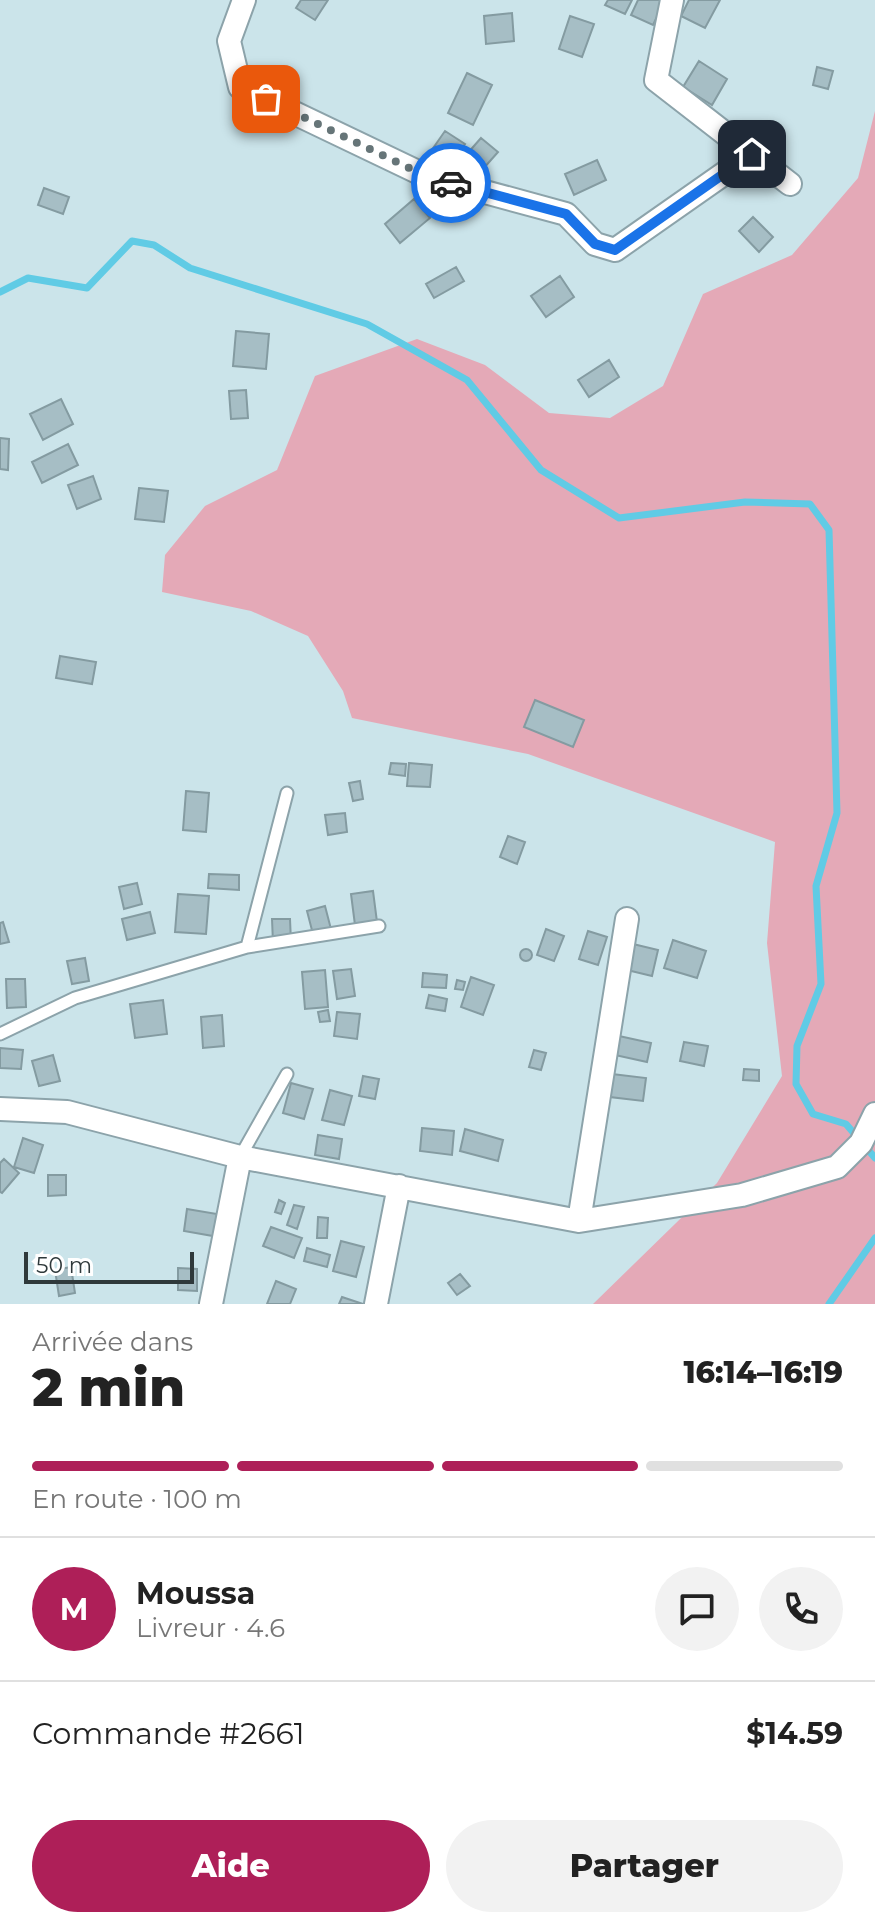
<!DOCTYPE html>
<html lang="fr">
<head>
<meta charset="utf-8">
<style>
	:root { --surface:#fff; --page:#f2f2f2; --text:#222; --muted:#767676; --line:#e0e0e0; --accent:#ae1f58 }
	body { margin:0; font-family:Montserrat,sans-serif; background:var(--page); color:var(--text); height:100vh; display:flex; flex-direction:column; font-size:30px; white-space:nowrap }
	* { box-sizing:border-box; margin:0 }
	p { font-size:26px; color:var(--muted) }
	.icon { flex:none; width:44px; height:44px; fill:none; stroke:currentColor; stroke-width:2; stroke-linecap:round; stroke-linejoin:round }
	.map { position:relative; height:1304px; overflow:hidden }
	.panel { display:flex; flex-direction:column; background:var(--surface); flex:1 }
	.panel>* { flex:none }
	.scale { position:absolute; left:24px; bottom:20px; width:170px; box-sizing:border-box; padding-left:8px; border:4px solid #2f393b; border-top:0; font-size:22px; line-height:28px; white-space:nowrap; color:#2f393b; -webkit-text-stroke:6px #fff; paint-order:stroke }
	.pin { position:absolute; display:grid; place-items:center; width:68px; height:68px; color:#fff; margin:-34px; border-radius:16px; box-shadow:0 4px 12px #0006 }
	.courier { position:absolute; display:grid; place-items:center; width:80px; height:80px; margin:-40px; border:6px solid #1a73e8; border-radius:50%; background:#fff; color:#222; box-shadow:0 2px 10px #0007 }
	.head em { font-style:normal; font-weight:800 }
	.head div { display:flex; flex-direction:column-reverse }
	.head { display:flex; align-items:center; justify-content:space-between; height:136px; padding:0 32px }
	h1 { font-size:52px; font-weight:800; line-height:60px }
	.bar { display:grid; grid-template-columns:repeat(4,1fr); gap:12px 8px; align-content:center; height:96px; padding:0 32px }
	.bar i { height:10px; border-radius:6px; background:var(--line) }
	.bar .current { background:var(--accent) }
	.bar p { grid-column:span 4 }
	.line { display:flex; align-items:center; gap:20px; padding:0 32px; border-top:2px solid var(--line) }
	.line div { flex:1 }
	.round { display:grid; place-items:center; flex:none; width:84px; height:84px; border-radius:42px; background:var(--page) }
	.button { display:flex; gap:16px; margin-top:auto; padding:16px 32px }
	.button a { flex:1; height:92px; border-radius:48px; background:var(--accent); color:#fff; font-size:32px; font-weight:800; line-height:92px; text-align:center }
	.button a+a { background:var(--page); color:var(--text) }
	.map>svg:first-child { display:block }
	.green { fill:#e4a9b7 }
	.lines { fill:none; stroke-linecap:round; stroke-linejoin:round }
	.stream { stroke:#60cbe5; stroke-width:7 }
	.building { fill:#a6bec5; stroke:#849ba1; stroke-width:2 }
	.service-casing { stroke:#8ca3aa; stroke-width:15 }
	.minor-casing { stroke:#8ca3aa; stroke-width:26 }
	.service { stroke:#fff; stroke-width:11 }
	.minor { stroke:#fff; stroke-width:22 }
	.done { stroke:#667578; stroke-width:8; stroke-dasharray:0 14.4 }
	.route { stroke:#1a73e8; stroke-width:10 }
</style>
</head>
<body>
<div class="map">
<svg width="875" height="1304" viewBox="0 0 875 1304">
	<rect width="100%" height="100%" fill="#cbe4ea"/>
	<path class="green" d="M875 111V1304H593L717 1183 782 1076 767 943 775 842 528 754 352 718 343 691 308 636 251 611 162 592 165 555 205 506 277 470 315 376 417 339 485 365 549 413 610 418 663 386 703 294 792 255 858 178Z"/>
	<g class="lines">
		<path class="stream" d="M0 292 28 278 87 288 132 241 154 245 190 268 367 324 467 380 541 470 619 518 745 502 810 504 829 530 837 813 816 886 821 984 797 1046 796 1084 813 1114 846 1124 875 1158
			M829 1304 875 1238"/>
	</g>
	<path class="building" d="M301 0H328L315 20 296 8Z
		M608 0H632L625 14 605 5Z
		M638 0H660L664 2 653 25 631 15Z
		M689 0H720L705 28 681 16Z
		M512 13 514 41 486 44 484 16Z
		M570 16 594 24 582 57 559 49Z
		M699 61 727 79 712 105 683 87Z
		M817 67 833 71 828 89 813 85Z
		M467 73 492 85 473 125 448 113Z
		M445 131 465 144 449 168 429 154Z
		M481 138 498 152 475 178 459 163Z
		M597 160 606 180 574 195 565 174Z
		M44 188 69 197 63 214 38 205Z
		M414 199 430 218 400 243 385 224Z
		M753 217 773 237 759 252 739 231Z
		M456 267 464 281 434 298 426 284Z
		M560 276 574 297 546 317 531 296Z
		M236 331 269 334 266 369 233 366Z
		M609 360 619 377 589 397 578 380Z
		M246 390 248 418 231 419 229 391Z
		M61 399 73 424 43 440 30 414Z
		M0 438 9 439 8 470 0 469Z
		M68 444 78 465 42 483 32 462Z
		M93 476 101 499 77 509 68 485Z
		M139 488 168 491 164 522 135 519Z
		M60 656 96 662 92 684 56 678Z
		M535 700 584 720 573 747 524 727Z
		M391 763 406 764 405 776 389 774Z
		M409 763 432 765 430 787 407 786Z
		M360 781 363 799 353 801 349 783Z
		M186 791 209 793 206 832 183 830Z
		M345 813 347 832 328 835 325 815Z
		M508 836 525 842 517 864 500 857Z
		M209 874 239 875V890L208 888Z
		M137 883 142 904 124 909 119 887Z
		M373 891 377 922 355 925 351 894Z
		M178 894 209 896 206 934 175 932Z
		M325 906 332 933 314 938 307 911Z
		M150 912 155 933 127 940 122 919Z
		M272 919H290L291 942 273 943Z
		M3 922 9 942 0 944V923Z
		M546 929 564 936 554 961 537 955Z
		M588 931 607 937 598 965 579 959Z
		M673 940 706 951 697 978 664 968Z
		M633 944 658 950 652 976 627 970Z
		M520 955a6 6 0 1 1 12 0a6 6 0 1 1-12 0Z
		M85 958 89 981 72 984 67 961Z
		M351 969 355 996 337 999 333 971Z
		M325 970 328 1007 305 1009 302 972Z
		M423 973 447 975 446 988 422 987Z
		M471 977 494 985 483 1015 461 1007Z
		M6 979H25L26 1007 7 1008Z
		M457 980 465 982 463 990 455 989Z
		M429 995 447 999 445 1011 426 1008Z
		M163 1000 167 1034 135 1038 130 1004Z
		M328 1010 330 1021 320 1022 318 1012Z
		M337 1012 360 1014 357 1039 334 1036Z
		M222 1015 224 1046 203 1048 201 1017Z
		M619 1036 651 1043 647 1062 615 1055Z
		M684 1042 708 1046 704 1066 680 1061Z
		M0 1048 23 1050 21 1069 0 1068Z
		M534 1050 546 1053 541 1070 529 1067Z
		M53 1055 60 1081 39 1086 32 1061Z
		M744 1069 759 1070V1081L743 1080Z
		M612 1074 646 1078 643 1101 610 1097Z
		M363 1076 379 1079 375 1099 359 1096Z
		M291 1083 313 1089 304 1119 283 1113Z
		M330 1090 352 1096 344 1125 322 1120Z
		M422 1128 454 1131 452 1155 420 1151Z
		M465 1129 503 1140 498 1161 460 1151Z
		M318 1135 342 1139 339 1159 315 1155Z
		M23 1138 43 1145 34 1173 14 1167Z
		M4 1159 19 1173 2 1193 0 1192V1163Z
		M48 1175H66V1195L48 1196Z
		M279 1200 285 1203 281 1214 275 1212Z
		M294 1205 304 1207 297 1229 287 1225Z
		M187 1209 217 1214 213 1236 184 1231Z
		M318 1217 328 1218 327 1238H317Z
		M271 1227 302 1238 294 1258 263 1246Z
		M341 1241 364 1247 356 1277 333 1271Z
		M307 1248 330 1255 327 1267 304 1261Z
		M71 1267 75 1293 59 1296 55 1270Z
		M178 1268 197 1269V1291L178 1290Z
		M460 1274 470 1286 457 1295 448 1283Z
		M276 1281 296 1289 290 1304H267Z
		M342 1297 363 1304H339Z"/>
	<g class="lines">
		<g class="service-casing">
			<path id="service" d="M247 947 287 793
				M0 1034 75 998 247 947 379 926
				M240 1157 287 1074"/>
		</g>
		<g class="minor-casing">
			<path id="minor" d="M244 0 229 41 240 87 426 176 566 214 595 244 615 250 752 154
				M672 0 656 80 790 184
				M0 1109 67 1112 240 1157 579 1221 742 1195 837 1167 861 1143 875 1114
				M579 1221 627 919
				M211 1304 240 1157
				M376 1304 399 1186"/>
		</g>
		<use href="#service" class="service"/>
		<use href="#minor" class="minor"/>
	</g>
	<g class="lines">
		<path class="done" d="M266 99 426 176 451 183"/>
		<path class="route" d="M451 183 566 214 595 244 615 250 752 154"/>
	</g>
</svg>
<div class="scale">50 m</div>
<div class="pin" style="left:266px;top:99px;background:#ea580c"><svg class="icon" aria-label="bag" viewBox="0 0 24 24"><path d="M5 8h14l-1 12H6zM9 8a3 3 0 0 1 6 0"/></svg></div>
<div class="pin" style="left:752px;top:154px;background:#1f2937"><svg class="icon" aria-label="home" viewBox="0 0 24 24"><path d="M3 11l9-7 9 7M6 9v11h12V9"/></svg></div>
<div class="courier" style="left:451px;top:183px"><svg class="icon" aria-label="car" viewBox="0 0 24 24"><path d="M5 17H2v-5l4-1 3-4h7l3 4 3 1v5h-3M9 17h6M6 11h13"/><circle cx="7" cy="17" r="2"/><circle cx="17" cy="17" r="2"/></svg></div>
</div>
<section class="panel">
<div class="head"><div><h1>2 min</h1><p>Arrivée dans</p></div><em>16:14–16:19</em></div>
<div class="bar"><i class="current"></i><i class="current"></i><i class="current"></i><i></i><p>En route · 100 m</p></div>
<div class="line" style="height:144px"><b class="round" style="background:var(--accent);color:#fff">M</b><div><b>Moussa</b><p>Livreur · 4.6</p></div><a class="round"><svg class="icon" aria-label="chat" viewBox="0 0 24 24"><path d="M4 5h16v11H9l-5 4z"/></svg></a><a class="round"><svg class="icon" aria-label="phone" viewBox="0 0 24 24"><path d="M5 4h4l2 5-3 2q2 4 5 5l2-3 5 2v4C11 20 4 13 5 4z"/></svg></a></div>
<div class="line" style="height:104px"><div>Commande #2661</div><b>$14.59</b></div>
<div class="button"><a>Aide</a><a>Partager</a></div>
</section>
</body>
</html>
